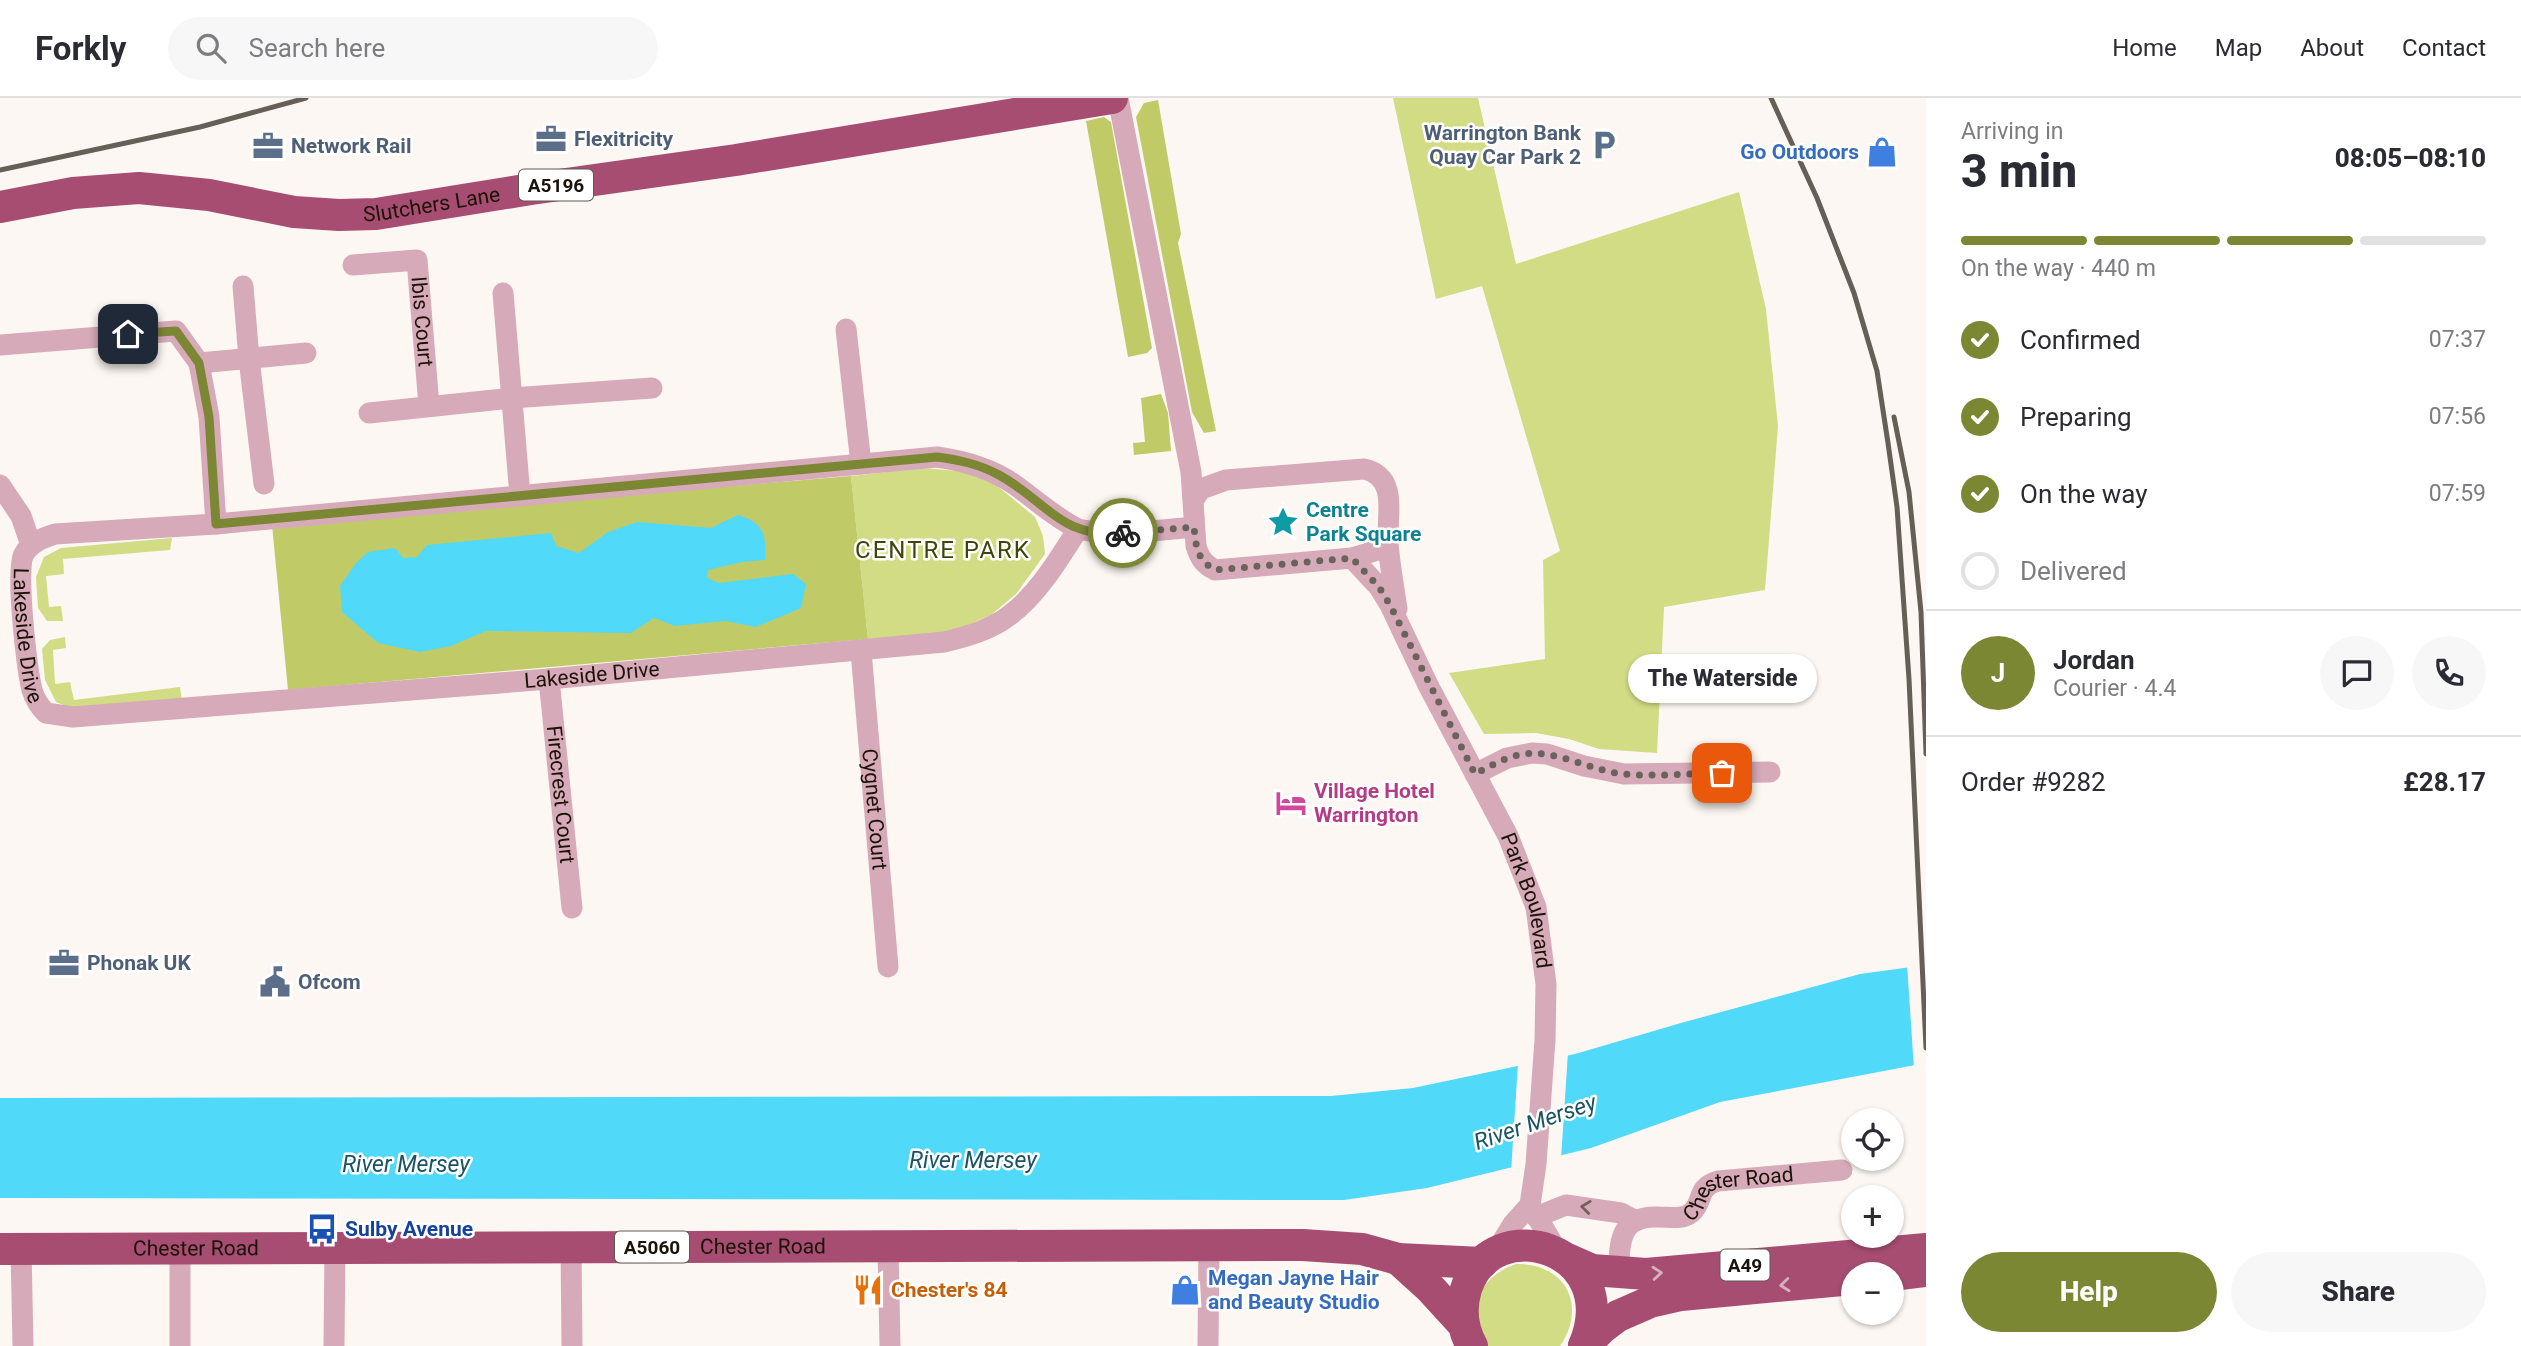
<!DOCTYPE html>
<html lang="en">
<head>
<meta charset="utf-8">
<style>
	:root { --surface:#fff; --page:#f7f7f7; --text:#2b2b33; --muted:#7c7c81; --line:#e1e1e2; --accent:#7c8734 }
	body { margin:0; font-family:Roboto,sans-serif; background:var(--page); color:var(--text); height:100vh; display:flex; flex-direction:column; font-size:26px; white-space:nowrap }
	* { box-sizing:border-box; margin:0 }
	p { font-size:23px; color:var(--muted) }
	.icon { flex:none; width:38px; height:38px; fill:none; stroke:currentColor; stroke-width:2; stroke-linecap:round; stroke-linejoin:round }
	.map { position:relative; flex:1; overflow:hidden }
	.side { display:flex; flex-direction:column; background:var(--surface); width:595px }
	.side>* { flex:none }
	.buttons { position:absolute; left:1841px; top:1010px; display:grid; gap:14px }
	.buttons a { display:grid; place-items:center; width:63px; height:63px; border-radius:50%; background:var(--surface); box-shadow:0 2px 5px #0004; font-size:35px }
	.pin { position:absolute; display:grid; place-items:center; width:60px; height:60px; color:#fff; margin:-30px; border-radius:14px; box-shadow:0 4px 10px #0006 }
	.courier { position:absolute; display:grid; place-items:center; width:70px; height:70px; margin:-35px; border:5px solid #7c8734; border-radius:50%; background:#fff; color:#222; box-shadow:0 2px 9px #0007 }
	.bubble { position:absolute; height:49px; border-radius:24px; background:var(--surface); box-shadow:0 2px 5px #0004; font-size:23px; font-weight:800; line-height:49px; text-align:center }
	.headline em { font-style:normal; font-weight:800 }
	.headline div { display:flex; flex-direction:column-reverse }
	.headline { display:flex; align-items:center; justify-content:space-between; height:119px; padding:0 35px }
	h1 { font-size:46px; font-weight:800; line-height:52px }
	.bar { display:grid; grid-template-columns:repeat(4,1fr); gap:10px 7px; align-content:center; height:84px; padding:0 35px }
	.bar i { height:9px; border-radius:5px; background:var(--line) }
	.bar .selected { background:var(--accent) }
	.bar p { grid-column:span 4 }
	.line { display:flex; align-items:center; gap:18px; padding:0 35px; border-top:2px solid var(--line) }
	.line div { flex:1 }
	.round { display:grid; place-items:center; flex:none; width:74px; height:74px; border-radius:37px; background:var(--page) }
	ol { padding:0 35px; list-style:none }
	li { display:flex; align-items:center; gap:21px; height:77px }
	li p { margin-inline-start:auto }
	li .icon { padding:7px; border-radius:50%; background:var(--accent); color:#fff; stroke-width:4 }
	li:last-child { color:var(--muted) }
	li i { width:38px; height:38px; border:4px solid var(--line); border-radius:50% }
	.primary-button { display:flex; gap:14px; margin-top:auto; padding:14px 35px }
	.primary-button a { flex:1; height:80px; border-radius:42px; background:var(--accent); color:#fff; font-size:28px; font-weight:800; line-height:80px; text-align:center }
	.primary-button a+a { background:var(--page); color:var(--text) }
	header { display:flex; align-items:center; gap:42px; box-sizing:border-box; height:98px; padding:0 35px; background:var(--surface); border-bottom:2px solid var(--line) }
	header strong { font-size:33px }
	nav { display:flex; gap:38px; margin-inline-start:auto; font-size:24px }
	.search { width:490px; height:63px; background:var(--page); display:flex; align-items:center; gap:18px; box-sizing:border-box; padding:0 24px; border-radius:38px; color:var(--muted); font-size:26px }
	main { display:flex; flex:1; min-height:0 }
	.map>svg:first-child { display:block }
	.green { fill:#d1dc84 }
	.forest { fill:#c0cb68 }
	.water { fill:#50d9f9 }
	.pier { fill:#fcf7f2 }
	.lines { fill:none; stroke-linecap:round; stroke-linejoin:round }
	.minor { stroke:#d7aab9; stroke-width:21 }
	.highway { stroke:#a64d71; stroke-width:32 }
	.rail { stroke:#665f57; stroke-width:5 }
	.oneway { stroke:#795e61 }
	.oneway2 { stroke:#d7afbf }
	.done { stroke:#6a635b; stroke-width:7; stroke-dasharray:0 12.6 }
	.route { stroke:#7c8734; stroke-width:9 }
	.labels { text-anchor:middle; stroke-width:5; stroke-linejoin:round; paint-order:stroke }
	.shield { fill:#fff; stroke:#5f5a53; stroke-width:2 }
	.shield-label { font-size:19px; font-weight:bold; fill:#1b1309 }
	.service-label { font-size:21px; font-weight:bold; fill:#4e5e75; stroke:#fff; text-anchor:start }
	.shop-label { font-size:21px; font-weight:bold; fill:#366cbe; stroke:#fff; text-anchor:end }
	.street-label { font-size:21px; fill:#1b1309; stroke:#fff }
	.culture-label { font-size:21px; font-weight:bold; fill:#0d838f; stroke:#fff; text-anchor:start }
	.hotel-label { font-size:21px; font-weight:bold; fill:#b23c85; stroke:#fff; text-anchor:start }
	.transit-label { font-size:21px; font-weight:bold; fill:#164399; stroke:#fff; text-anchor:start }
	.food-label { font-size:21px; font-weight:bold; fill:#c56008; stroke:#fff; text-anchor:start }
	.water-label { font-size:23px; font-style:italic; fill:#1a5361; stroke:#fff }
	.quarter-label { font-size:24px; letter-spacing:2px; fill:#3f4508; stroke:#fff }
</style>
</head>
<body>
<header>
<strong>Forkly</strong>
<div class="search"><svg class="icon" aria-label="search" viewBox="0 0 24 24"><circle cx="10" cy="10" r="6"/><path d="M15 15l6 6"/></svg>Search here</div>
<nav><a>Home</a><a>Map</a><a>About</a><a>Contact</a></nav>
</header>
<main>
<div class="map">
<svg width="1926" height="1248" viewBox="0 0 1926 1248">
	<rect width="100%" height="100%" fill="#fcf7f2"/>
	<path class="green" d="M1393 0H1478L1516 166 1739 94 1766 211 1778 328 1765 492 1664 509 1657 655 1599 651 1569 641 1536 635 1484 636 1449 575 1545 561 1543 462 1560 453 1482 188 1436 201Z
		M924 370 968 374 996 387 1035 419 1043 438 1045 456 1016 496 991 517 963 529 938 535 868 541 851 378Z
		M172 440 170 452 63 461 64 476 46 478 49 509 61 508 63 523H47L38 510 36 479 44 459 61 450Z
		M65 539 66 550 53 552 55 586 70 584 74 602 180 589 182 602 76 612 56 604 45 582 42 551 50 542Z
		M1516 1166C1565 1165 1588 1207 1560 1248H1488C1462 1215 1478 1179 1516 1166Z"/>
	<path class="forest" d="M1158 2 1181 136 1178 145 1216 333 1204 335 1192 314 1136 19 1144 5Z
		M1104 19 1111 24 1152 250 1147 255 1128 259 1086 23Z
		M1161 296 1168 315 1171 353 1134 357 1133 345 1145 344 1141 300Z
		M851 378 868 541 288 592 272 427Z"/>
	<path class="water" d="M738 417C763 424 767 437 765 462L742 464 708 472 707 480 719 485 793 476 806 486 801 510 756 529 725 523 675 528 654 520 631 535 486 533 451 548 420 554 378 545 342 514 340 488 356 465 368 454 395 450 403 460 417 459 427 447 551 435 556 448 579 455 608 434 637 424 711 430Z
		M1926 867V965L1720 1004 1591 1050 1427 1090 1344 1102 0 1100V1000L1331 998 1413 990 1575 956 1681 925 1860 876Z"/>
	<path class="pier" d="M1926 863V968L1914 971 1907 866Z
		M1568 954 1561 1061 1511 1074 1518 965Z"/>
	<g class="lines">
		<g class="minor">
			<path d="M1118 0 1191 374 1196 448C1200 461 1204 466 1215 472L1352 460 1378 452 1388 443"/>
			<path id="s1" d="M353 167 417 162 429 308"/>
			<path d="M243 188 249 261 264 386"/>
			<path d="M503 195 520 398"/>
			<path d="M846 231 861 366"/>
			<path d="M0 247 176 233 199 265"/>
			<path d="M369 315 512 300 652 290"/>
			<path d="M0 387 21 418 31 447"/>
			<path d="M1194 401 1201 391 1226 382 1364 371C1400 379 1386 420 1388 446 1390 468 1394 490 1397 511"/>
			<path d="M216 426 209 319 199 265 306 255"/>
			<path id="s2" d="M1078 431C1054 419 1036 402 1015 387 991 370 965 363 937 359L216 426 55 436C43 440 31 444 24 456 15 471 27 571 32 592 35 602 39 608 46 615L73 619 549 581 944 544C966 539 991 532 1010 517 1038 496 1059 461 1078 431L1111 437 1194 429"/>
			<path id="s3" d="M1352 460 1379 489 1390 507 1428 587 1508 738 1536 809 1546 886 1545 942 1536 1066 1530 1107 1559 1156"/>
			<path id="s4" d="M861 553 888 869"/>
			<path id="s5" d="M549 581 572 810"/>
			<path d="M1475 676 1507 660 1532 655 1547 656 1584 668 1624 676 1770 674"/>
			<path d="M1536 1119 1566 1107 1621 1115 1636 1123"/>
			<path d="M888 1148 890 1248"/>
			<path d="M571 1149 572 1248"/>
			<path d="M21 1150 23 1248"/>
			<path d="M1494 1157 1513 1126 1530 1107"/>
			<path id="s6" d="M1619 1176C1619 1145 1619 1117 1659 1119 1670 1119 1682 1122 1691 1115 1705 1103 1695 1090 1718 1083L1842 1072"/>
			<path d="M180 1248V1151"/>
			<path d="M334 1248 335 1150"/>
			<path d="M1208 1248 1209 1148"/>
		</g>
		<g class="highway">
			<path id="s7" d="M0 109 73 95 139 90 209 97 294 114 339 117 376 116 531 91 736 62 1112 0"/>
			<path id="s8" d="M0 1151 1303 1147 1362 1151 1398 1161 1482 1165"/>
			<path d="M1398 1161 1430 1190 1463 1226"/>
			<path d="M1567 1161 1592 1172 1646 1176 1926 1151"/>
			<path d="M1892 1177 1926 1173"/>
			<path d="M1472 1248C1462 1230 1460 1211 1466 1191 1492 1110 1625 1150 1584 1248"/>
			<path d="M1584 1248 1602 1230 1618 1218 1650 1204 1681 1197 1853 1181"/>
		</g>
		<path class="rail" d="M1771 0 1817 100 1854 195 1877 273 1888 345 1897 409 1909 581 1926 950
			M0 72 200 29 306 0
			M1894 319 1909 394 1921 514 1926 656"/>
	</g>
	<defs><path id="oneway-chevron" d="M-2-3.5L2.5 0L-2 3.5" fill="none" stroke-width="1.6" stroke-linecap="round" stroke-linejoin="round" transform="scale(1.75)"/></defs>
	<use class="oneway" href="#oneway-chevron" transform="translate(1586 1109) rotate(-173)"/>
	<g class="oneway2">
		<use href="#oneway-chevron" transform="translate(1657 1175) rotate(-5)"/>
		<use href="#oneway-chevron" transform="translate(1785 1187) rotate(174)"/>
	</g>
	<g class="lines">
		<path class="done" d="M1123 435 1194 429C1196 449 1197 462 1215 472L1352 460 1379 489 1390 507 1475 676C1489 669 1503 660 1519 657 1554 649 1589 673 1624 676 1656 679 1690 675 1722 675"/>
		<path class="route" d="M128 236 176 233 199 265 209 319 216 426 937 359C959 362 979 366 999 377 1047 403 1060 441 1123 435"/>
	</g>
	<defs>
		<g id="office-bare" transform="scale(2.415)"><path d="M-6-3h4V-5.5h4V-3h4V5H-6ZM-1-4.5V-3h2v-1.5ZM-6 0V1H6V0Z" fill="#5c6f8a" stroke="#fff" stroke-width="2.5" paint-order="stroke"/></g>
		<g id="parking-bare" transform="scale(2.415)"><path d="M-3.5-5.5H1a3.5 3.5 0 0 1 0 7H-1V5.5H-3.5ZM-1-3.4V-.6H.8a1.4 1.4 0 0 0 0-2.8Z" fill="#5c6f8a" stroke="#fff" stroke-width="2.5" paint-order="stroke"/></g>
		<g id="shop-bare" transform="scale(2.415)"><path d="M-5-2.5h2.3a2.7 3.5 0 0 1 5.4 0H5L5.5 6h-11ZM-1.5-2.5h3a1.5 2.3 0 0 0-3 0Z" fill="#3f7fe0" stroke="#fff" stroke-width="2.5" paint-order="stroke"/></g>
		<g id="sight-bare" transform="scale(2.415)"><path d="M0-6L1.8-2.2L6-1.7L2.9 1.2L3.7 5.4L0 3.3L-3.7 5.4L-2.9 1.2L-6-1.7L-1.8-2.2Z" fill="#0f9aa8" stroke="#fff" stroke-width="2.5" paint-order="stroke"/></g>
		<g id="hotel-bare" transform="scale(2.415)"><path d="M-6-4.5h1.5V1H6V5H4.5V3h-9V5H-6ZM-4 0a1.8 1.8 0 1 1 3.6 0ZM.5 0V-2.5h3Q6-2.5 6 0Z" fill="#d1479c" stroke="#fff" stroke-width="2.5" paint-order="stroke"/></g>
		<g id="civic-bare" transform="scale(2.415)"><path d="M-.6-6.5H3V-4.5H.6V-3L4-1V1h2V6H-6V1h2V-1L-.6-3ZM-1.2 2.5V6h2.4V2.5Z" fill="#5c6f8a" stroke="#fff" stroke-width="2.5" paint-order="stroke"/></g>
		<g id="bus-bare" transform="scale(2.415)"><path d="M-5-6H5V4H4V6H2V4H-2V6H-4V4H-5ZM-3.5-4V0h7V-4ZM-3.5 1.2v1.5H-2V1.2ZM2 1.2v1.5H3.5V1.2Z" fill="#1a4fb4" stroke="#fff" stroke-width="2.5" paint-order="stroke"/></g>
		<g id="restaurant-bare" transform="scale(2.415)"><path d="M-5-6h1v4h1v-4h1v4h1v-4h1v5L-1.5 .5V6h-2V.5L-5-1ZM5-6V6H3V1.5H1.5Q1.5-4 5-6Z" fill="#e8710a" stroke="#fff" stroke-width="2.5" paint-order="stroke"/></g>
	</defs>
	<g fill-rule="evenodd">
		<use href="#office-bare" x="551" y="41"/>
		<use href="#parking-bare" x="1604" y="47"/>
		<use href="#office-bare" x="268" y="48"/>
		<use href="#shop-bare" x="1882" y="54"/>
		<use href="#sight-bare" x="1283" y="424"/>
		<use href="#hotel-bare" x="1291" y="705"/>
		<use href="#office-bare" x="64" y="865"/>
		<use href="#civic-bare" x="275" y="884"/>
		<use href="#bus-bare" x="322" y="1131"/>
		<use href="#restaurant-bare" x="868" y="1192"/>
		<use href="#shop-bare" x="1185" y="1192"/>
	</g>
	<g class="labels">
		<g class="shield">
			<rect x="519" y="71.5" width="74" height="31" rx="5"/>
			<rect x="615" y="1133.5" width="74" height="31" rx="5"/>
			<rect x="1720.5" y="1151.5" width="49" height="31" rx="5"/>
		</g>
		<g class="shield-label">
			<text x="556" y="94">A5196</text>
			<text x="652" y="1156">A5060</text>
			<text x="1745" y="1174">A49</text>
		</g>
		<g class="service-label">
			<text x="1581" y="42" text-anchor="end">Warrington Bank<tspan x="1581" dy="24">Quay Car Park 2</tspan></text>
			<text x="574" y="48">Flexitricity</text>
			<text x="291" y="55">Network Rail</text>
			<text x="87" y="872">Phonak UK</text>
			<text x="298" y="891">Ofcom</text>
		</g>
		<g class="shop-label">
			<text x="1859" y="61">Go Outdoors</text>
			<text x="1208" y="1187" text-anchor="start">Megan Jayne Hair<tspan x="1208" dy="24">and Beauty Studio</tspan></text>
		</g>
		<g class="street-label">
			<text dy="7" stroke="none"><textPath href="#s7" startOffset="436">Slutchers Lane</textPath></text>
			<text dy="7" stroke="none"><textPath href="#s1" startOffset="126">Ibis Court</textPath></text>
			<text dy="7" stroke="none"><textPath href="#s2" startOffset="1166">Lakeside Drive</textPath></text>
			<text dy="7" stroke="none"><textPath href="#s2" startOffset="1796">Lakeside Drive</textPath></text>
			<text dy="7" stroke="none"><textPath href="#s5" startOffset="116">Firecrest Court</textPath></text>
			<text dy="7" stroke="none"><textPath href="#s4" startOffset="159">Cygnet Court</textPath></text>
			<text dy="7" stroke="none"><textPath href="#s3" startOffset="388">Park Boulevard</textPath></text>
			<text dy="7" stroke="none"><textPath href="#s6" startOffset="172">Chester Road</textPath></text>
			<text dy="7" stroke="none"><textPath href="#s8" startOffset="763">Chester Road</textPath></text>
			<text dy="7" stroke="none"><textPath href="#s8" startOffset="196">Chester Road</textPath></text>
		</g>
		<g class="culture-label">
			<text x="1306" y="419">Centre<tspan x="1306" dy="24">Park Square</tspan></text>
		</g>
		<g class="hotel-label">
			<text x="1314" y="700">Village Hotel<tspan x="1314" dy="24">Warrington</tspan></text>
		</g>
		<g class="transit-label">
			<text x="345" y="1138">Sulby Avenue</text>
		</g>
		<g class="food-label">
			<text x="891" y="1199">Chester's 84</text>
		</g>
		<g class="water-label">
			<text transform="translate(1535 1024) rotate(-19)" y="8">River Mersey</text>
			<text x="973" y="1070">River Mersey</text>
			<text x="406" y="1074">River Mersey</text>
		</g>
		<g class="quarter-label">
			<text x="943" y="460">CENTRE PARK</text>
		</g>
	</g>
</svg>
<div class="buttons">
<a><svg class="icon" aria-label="locate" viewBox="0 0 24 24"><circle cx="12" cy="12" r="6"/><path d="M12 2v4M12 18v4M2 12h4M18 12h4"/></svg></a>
<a>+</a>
<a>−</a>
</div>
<div class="pin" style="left:1722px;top:675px;background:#ea580c"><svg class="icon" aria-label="bag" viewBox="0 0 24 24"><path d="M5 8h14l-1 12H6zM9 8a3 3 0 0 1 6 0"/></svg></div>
<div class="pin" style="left:128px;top:236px;background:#1f2937"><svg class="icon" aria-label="home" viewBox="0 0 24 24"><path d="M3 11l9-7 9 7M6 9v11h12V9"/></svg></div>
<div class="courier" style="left:1123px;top:435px"><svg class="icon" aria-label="bike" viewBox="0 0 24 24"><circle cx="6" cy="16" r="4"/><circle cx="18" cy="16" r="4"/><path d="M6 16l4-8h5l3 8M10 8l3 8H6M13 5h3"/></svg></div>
<div class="bubble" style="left:1628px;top:556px;width:189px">The Waterside</div>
</div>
<section class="side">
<div class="headline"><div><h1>3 min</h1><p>Arriving in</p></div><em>08:05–08:10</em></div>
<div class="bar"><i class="selected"></i><i class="selected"></i><i class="selected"></i><i></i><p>On the way · 440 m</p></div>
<ol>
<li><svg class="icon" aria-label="check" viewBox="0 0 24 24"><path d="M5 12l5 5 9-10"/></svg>Confirmed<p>07:37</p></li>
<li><svg class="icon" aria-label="check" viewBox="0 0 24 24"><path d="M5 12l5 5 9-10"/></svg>Preparing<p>07:56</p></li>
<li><svg class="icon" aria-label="check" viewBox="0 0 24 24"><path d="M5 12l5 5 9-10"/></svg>On the way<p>07:59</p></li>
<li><i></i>Delivered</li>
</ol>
<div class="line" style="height:126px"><b class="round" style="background:var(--accent);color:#fff">J</b><div><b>Jordan</b><p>Courier · 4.4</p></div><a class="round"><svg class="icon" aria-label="chat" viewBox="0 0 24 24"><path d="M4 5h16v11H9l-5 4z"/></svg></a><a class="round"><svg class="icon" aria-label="phone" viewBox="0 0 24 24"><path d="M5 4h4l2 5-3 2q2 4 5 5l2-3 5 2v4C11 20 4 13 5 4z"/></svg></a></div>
<div class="line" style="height:91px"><div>Order #9282</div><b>£28.17</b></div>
<div class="primary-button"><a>Help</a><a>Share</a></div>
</section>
</main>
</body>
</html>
